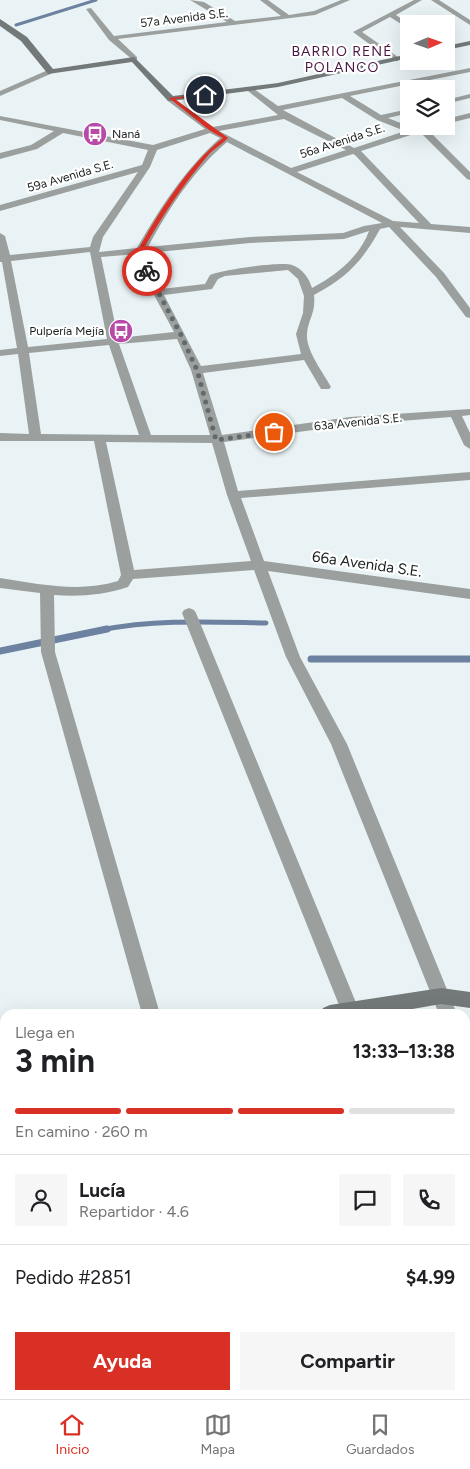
<!DOCTYPE html>
<html lang="es">
<head>
<meta charset="utf-8">
<style>
	:root { --surface:#fff; --page:#f6f6f6; --text:#202124; --muted:#757577; --line:#e0e0e0; --accent:#d93025 }
	body { margin:0; font-family:Figtree,sans-serif; background:var(--page); color:var(--text); height:100vh; display:flex; flex-direction:column; font-size:19px; white-space:nowrap }
	* { box-sizing:border-box; margin:0 }
	p { font-size:16px; color:var(--muted) }
	.icon { flex:none; width:28px; height:28px; fill:none; stroke:currentColor; stroke-width:2; stroke-linecap:round; stroke-linejoin:round }
	.map { position:relative; flex:1; overflow:hidden }
	.side { position:absolute; left:0px; top:1009px; width:470px; height:391px; display:flex; flex-direction:column; background:var(--surface); border-radius:15px 15px 0 0; box-shadow:0 5px 20px #0002 }
	.side>* { flex:none }
	.needle { width:32px; rotate:88deg }
	.tools { position:absolute; left:400px; top:15px; display:grid; gap:10px }
	.tools a { display:grid; place-items:center; width:55px; height:55px; border-radius:0px; background:var(--surface); box-shadow:0 5px 20px #0002; font-size:25px }
	.pin { position:absolute; display:grid; place-items:center; width:42px; height:42px; color:#fff; margin:-21px; border:2px solid #fff; border-radius:50%; box-shadow:0 1px 5px #0007 }
	.courier { position:absolute; display:grid; place-items:center; width:50px; height:50px; margin:-25px; border:4px solid #d93025; border-radius:50%; background:#fff; color:#222; box-shadow:0 1px 6px #0007 }
	.summary em { font-style:normal; font-weight:700 }
	.summary div { display:flex; flex-direction:column-reverse }
	.summary { display:flex; align-items:center; justify-content:space-between; height:85px; padding:0 15px }
	h1 { font-size:32px; font-weight:700; line-height:38px }
	.bar { display:grid; grid-template-columns:repeat(4,1fr); gap:8px 5px; align-content:center; height:60px; padding:0 15px }
	.bar i { height:6px; border-radius:4px; background:var(--line) }
	.bar .on { background:var(--accent) }
	.bar p { grid-column:span 4 }
	.line { display:flex; align-items:center; gap:12px; padding:0 15px; border-top:1px solid var(--line) }
	.line div { flex:1 }
	.round { display:grid; place-items:center; flex:none; width:52px; height:52px; border-radius:0px; background:var(--page) }
	.primary-button { display:flex; gap:10px; margin-top:auto; padding:10px 15px }
	.primary-button a { flex:1; height:58px; border-radius:0px; background:var(--accent); color:#fff; font-size:20px; font-weight:700; line-height:58px; text-align:center }
	.primary-button a+a { background:var(--page); color:var(--text) }
	.dock { display:flex; justify-content:space-around; align-items:center; height:70px; border-top:1px solid var(--line); background:var(--surface); font-size:14px; color:var(--muted) }
	.dock a { display:grid; justify-items:center; gap:2px }
	.dock .on { color:var(--accent) }
	.map>svg:first-child { display:block }
	.lines { fill:none; stroke-linecap:round; stroke-linejoin:round }
	.stream-far2 { stroke:#6d81a0; stroke-width:3 }
	.stream-far1 { stroke:#6d81a0; stroke-width:5 }
	.stream { stroke:#6d81a0; stroke-width:7 }
	.street { fill:#9ba09f; fill-rule:evenodd }
	.secondary { fill:#737978; fill-rule:evenodd }
	.wall { fill:#80adc8 }
	.building { fill:#95c9e9; stroke:#688da3 }
	.route { fill:#d93025 }
	.done { stroke:#62696a; stroke-width:5; stroke-dasharray:0 9 }
	.labels { text-anchor:middle; stroke-width:4.5; stroke-linejoin:round; paint-order:stroke }
	.far-street-label { font-size:12px; fill:#1a1e1f; stroke:#fff }
	.far-poi-label { font-size:12px; fill:#1a1e1f; stroke:#fff; text-anchor:start }
	.far-neighbourhood-label { font-size:14px; letter-spacing:1px; fill:#4a1643; stroke:#fff }
	.street-label { font-size:15px; fill:#1a1e1f; stroke:#fff }
</style>
</head>
<body>
<div class="map">
<svg width="470" height="1399" viewBox="0 0 470 1399">
	<rect width="100%" height="100%" fill="#e9f3f5"/>
	<g class="lines">
		<path class="stream-far2" d="M16 25 96 0"/>
		<path class="stream-far1" d="M101 630C156 619 211 622 266 623"/>
		<path class="stream" d="M0 651 107 629
			M311 659H470"/>
		<path class="street" d="M190 0 204 2 235 21 281 16 260 0H268L289 15 314 11 341 0H350L315 15 118 39 137 57V61H134L109 40 86 9 91 8 114 36 227 22Z
			M414 0H422L396 15 409 24V29L390 17 362 32 398 57V61H392L353 32Z
			M431 0H439L470 20V25Z
			M470 68V72L350 96 381 115 409 109V113L388 118 413 128 418 126H433L427 129 470 172V180L467 179 420 132 361 151 431 224 470 227V233L400 227 444 273 470 308V318L466 317 436 277 389 227 380 229C362 262 347 277 314 295 316 314 308 319 307 334 306 351 323 372 331 387L329 389H321L304 360 203 373 222 435 350 417 470 409V415L462 416 470 433V449L464 445 451 417 350 425 224 442 238 491 470 472V480L241 498 264 561 470 589V599L268 571 300 657 347 744 457 1014H439L331 744 286 657 254 570 133 579 128 587C103 595 80 597 54 595L55 652 160 1014H142L41 652 40 593 0 588V578C39 584 79 593 118 581L121 575 94 441H0V433L29 434 18 354 0 356V350L17 348 2 262H0V233L5 236 10 255 90 247 93 237 138 172 0 211V205L142 165 148 150 63 133 37 149 0 159V153L31 145 54 131 0 120V116L153 145 205 129 168 101 167 99 171 97 213 127 278 115 248 91 247 89 251 87 278 106ZM342 98 377 120 405 131 354 148 283 110ZM284 119 346 150 291 168 219 131ZM210 133 220 138C185 169 160 208 137 248L99 252 103 237 150 167 157 150ZM227 142 382 223 364 226 343 233 250 237 148 247C169 208 193 171 227 142ZM353 154 355 155 419 223 393 221 297 172ZM369 231C360 256 337 275 312 288 309 278 302 268 292 265 281 261 222 270 210 275L205 284 161 289 151 271 147 253 250 243 344 239ZM90 252 107 339 28 347 11 261ZM137 254 141 271 174 332 118 338 101 257ZM288 270 298 279 304 296 303 313 296 334 301 354 201 366 164 295 212 289 218 279 225 276ZM177 339 191 370 210 435H151L119 344ZM109 345 139 435 41 434 29 353ZM106 442 212 443 227 495 251 561 134 570Z
			M48 70 55 72 0 96V91Z
			M470 94V98L446 104V100Z
			M470 113V118L446 124V119Z
			M189 608 194 610 196 613 359 1010 358 1014H342L341 1010 182 613 184 610Z
			M465 1049 470 1051V1080L465 1078Z
			M5 1289V1311L0 1312V1290Z
			M465 1293 470 1294V1316L465 1315Z
			M106 1395H130V1399H106Z
			M346 1395H370L371 1399H347Z"/>
		<path class="secondary" d="M0 19 27 37 53 69 134 57 173 96 278 83 409 54V58L278 87 171 101H168L132 62 48 74 21 41 0 26Z
			M470 41V45L446 50V46Z
			M441 988 470 992V1008L441 1004 384 1014H321L323 1008 330 1005Z
			M0 1060H5V1078H0Z"/>
	</g>
	<path class="wall" d="M5 1072V1117H0V1073Z"/>
	<path class="building" d="M5 1072V1108L0 1109V1073Z"/>
	<path class="route" d="M207 94 205 96 175 99 228 138C222 144 215 148 210 153 184 183 162 216 143 250L149 271 145 272 138 250C159 212 188 165 223 138L209 130 169 98Z"/>
	<g class="lines">
		<path class="done" d="M147 271 181 335 197 370 216 440 274 432"/>
	</g>
	<defs>
		<g id="bus-disc" transform="scale(1.25)"><circle r="9.5" fill="#b749a7" stroke="#fff"/><path d="M-5-6H5V4H4V6H2V4H-2V6H-4V4H-5ZM-3.5-4V0h7V-4ZM-3.5 1.2v1.5H-2V1.2ZM2 1.2v1.5H3.5V1.2Z" fill="#fff"/></g>
	</defs>
	<g fill-rule="evenodd">
		<use href="#bus-disc" x="95" y="134"/>
		<use href="#bus-disc" x="121" y="331"/>
	</g>
	<g class="labels">
		<g class="far-street-label">
			<text transform="translate(184 18) rotate(-7)" y="4">57a Avenida S.E.</text>
			<text transform="translate(342 141) rotate(-18)" y="4">56a Avenida S.E.</text>
			<text transform="translate(70 176) rotate(-16)" y="4">59a Avenida S.E.</text>
			<text transform="translate(358 422) rotate(-6)" y="4">63a Avenida S.E.</text>
		</g>
		<g class="far-poi-label">
			<text x="112" y="138">Naná</text>
			<text x="104" y="335" text-anchor="end">Pulpería Mejía</text>
		</g>
		<g class="far-neighbourhood-label">
			<text x="342" y="56">BARRIO RENÉ<tspan x="342" dy="16">POLANCO</tspan></text>
		</g>
		<g class="street-label">
			<text transform="translate(367 564) rotate(8)" y="5">66a Avenida S.E.</text>
		</g>
	</g>
</svg>
<div class="tools">
<a><svg class="needle" viewBox="-14 -14 28 28"><path d="M0-13l5 13h-10z" fill="#e53935"/><path d="M0 13l5-13h-10z" fill="#757577"/></svg></a>
<a><svg class="icon" aria-label="layers" viewBox="0 0 24 24"><path d="M12 4l9 5-9 5-9-5zM3 14l9 5 9-5"/></svg></a>
</div>
<div class="pin" style="left:274px;top:432px;background:#ea580c"><svg class="icon" aria-label="bag" viewBox="0 0 24 24"><path d="M5 8h14l-1 12H6zM9 8a3 3 0 0 1 6 0"/></svg></div>
<div class="pin" style="left:205px;top:95px;background:#1f2937"><svg class="icon" aria-label="home" viewBox="0 0 24 24"><path d="M3 11l9-7 9 7M6 9v11h12V9"/></svg></div>
<div class="courier" style="left:147px;top:271px"><svg class="icon" aria-label="bike" viewBox="0 0 24 24"><circle cx="6" cy="16" r="4"/><circle cx="18" cy="16" r="4"/><path d="M6 16l4-8h5l3 8M10 8l3 8H6M13 5h3"/></svg></div>
<section class="side">
<div class="summary"><div><h1>3 min</h1><p>Llega en</p></div><em>13:33–13:38</em></div>
<div class="bar"><i class="on"></i><i class="on"></i><i class="on"></i><i></i><p>En camino · 260 m</p></div>
<div class="line" style="height:90px"><a class="round"><svg class="icon" aria-label="person" viewBox="0 0 24 24"><circle cx="12" cy="8" r="4"/><path d="M4 21q1-7 8-7t8 7"/></svg></a><div><b>Lucía</b><p>Repartidor · 4.6</p></div><a class="round"><svg class="icon" aria-label="chat" viewBox="0 0 24 24"><path d="M4 5h16v11H9l-5 4z"/></svg></a><a class="round"><svg class="icon" aria-label="phone" viewBox="0 0 24 24"><path d="M5 4h4l2 5-3 2q2 4 5 5l2-3 5 2v4C11 20 4 13 5 4z"/></svg></a></div>
<div class="line" style="height:65px"><div>Pedido #2851</div><b>$4.99</b></div>
<div class="primary-button"><a>Ayuda</a><a>Compartir</a></div>
</section>
</div>
<nav class="dock">
<a class="on"><svg class="icon" aria-label="home" viewBox="0 0 24 24"><path d="M3 11l9-7 9 7M6 9v11h12V9"/></svg>Inicio</a>
<a><svg class="icon" aria-label="map" viewBox="0 0 24 24"><path d="M3 6l6-2 6 2 6-2v14l-6 2-6-2-6 2zM9 4v14M15 6v14"/></svg>Mapa</a>
<a><svg class="icon" aria-label="saved" viewBox="0 0 24 24"><path d="M7 4h10v16l-5-4-5 4z"/></svg>Guardados</a>
</nav>
</body>
</html>
